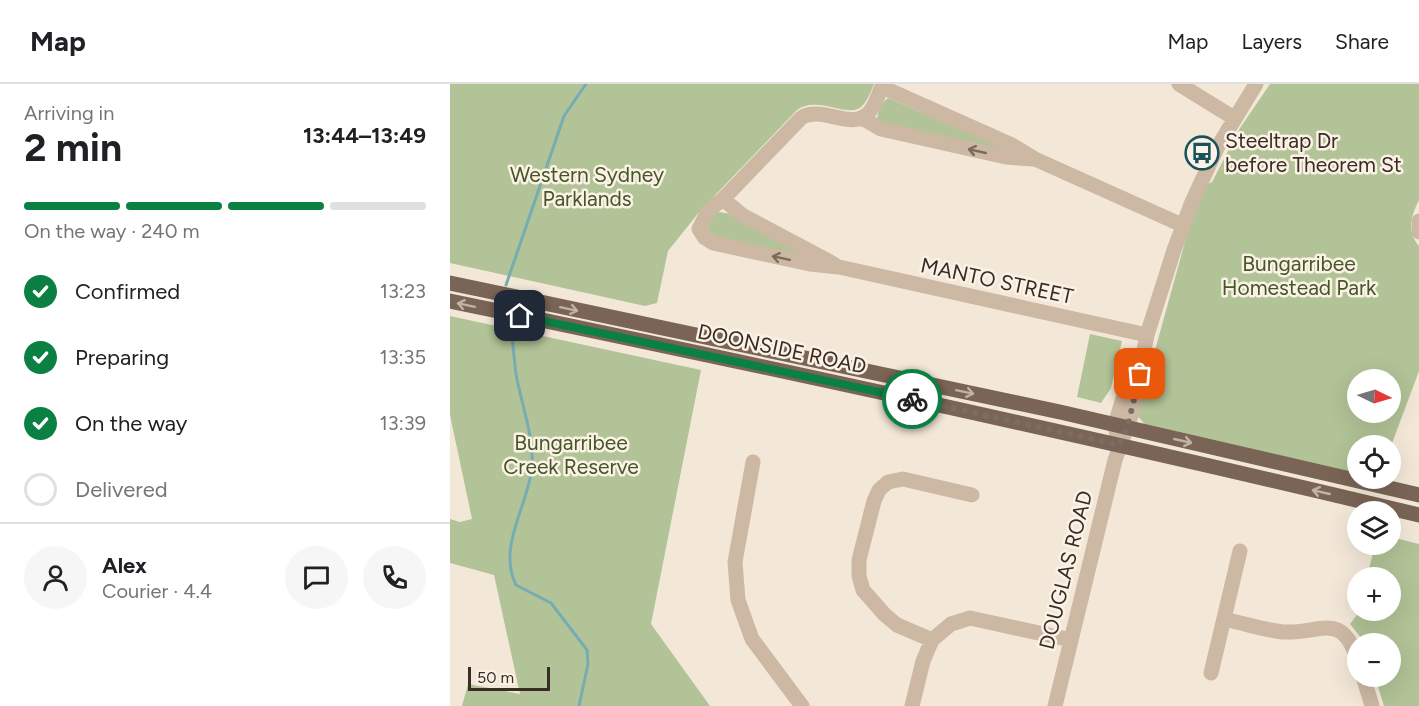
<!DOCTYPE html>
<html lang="en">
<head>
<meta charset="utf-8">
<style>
	:root { --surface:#fff; --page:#f6f6f6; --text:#202124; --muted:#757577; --line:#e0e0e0; --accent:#0b8043 }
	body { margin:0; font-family:Figtree,sans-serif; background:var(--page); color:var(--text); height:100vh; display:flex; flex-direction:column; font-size:22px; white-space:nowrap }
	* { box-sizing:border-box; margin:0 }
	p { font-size:20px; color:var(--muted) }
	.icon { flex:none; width:33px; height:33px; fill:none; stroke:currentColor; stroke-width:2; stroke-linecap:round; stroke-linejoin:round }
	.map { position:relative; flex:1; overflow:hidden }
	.side { display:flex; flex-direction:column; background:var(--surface); width:450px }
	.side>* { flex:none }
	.needle { width:39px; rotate:95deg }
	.tools { position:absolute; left:897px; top:285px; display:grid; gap:12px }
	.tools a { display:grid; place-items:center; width:54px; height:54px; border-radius:50%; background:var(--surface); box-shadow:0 6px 24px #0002; font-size:30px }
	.scale { position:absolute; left:18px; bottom:15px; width:82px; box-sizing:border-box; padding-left:6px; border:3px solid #372c26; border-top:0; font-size:16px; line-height:21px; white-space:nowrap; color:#372c26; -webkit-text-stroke:4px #fbf2e5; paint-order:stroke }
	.pin { position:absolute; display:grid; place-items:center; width:51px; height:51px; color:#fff; margin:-26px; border-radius:12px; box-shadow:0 3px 9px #0006 }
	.courier { position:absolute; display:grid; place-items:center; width:60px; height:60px; margin:-30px; border:4px solid #0b8043; border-radius:50%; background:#fff; color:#222; box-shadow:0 2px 8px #0007 }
	.headline em { font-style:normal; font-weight:700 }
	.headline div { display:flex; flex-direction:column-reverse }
	.headline { display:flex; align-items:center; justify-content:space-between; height:102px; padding:0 24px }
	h1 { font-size:39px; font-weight:700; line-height:45px }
	.bar { display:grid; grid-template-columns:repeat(4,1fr); gap:9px 6px; align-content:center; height:72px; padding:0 24px }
	.bar i { height:8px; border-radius:4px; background:var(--line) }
	.bar .selected { background:var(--accent) }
	.bar p { grid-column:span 4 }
	.line { display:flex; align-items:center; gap:15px; padding:0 24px; border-top:2px solid var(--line) }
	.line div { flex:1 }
	.round { display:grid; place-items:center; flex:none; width:63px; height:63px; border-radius:32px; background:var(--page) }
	ol { padding:0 24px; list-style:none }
	li { display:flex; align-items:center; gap:18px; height:66px }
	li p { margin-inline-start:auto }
	li .icon { padding:6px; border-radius:50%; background:var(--accent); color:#fff; stroke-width:4 }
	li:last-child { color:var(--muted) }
	li i { width:33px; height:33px; border:3px solid var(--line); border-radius:50% }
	header { display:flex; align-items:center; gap:36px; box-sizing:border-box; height:84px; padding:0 30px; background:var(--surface); border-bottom:2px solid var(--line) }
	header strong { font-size:28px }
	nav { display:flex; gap:33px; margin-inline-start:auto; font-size:21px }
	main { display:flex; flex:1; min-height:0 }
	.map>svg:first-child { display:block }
	.green { fill:#b2c397; fill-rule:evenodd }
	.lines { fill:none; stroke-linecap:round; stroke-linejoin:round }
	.stream { stroke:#75adb3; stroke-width:3 }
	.minor { stroke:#ccb8a3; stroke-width:15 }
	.major { stroke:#7a6455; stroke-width:15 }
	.oneway { stroke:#7a6b5e }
	.oneway2 { stroke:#c1b2a4 }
	.done { stroke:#796e64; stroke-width:6; stroke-dasharray:0 10.8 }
	.route { stroke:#0b8043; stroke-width:8 }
	.labels { text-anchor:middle; stroke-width:5; stroke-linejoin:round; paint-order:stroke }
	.poi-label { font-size:21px; fill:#372c26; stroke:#fbf2e5; text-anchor:start }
	.park-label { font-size:21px; fill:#435727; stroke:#fbf2e5 }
	.street-label { font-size:21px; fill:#372c26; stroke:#fbf2e5 }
</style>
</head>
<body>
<header>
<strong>Map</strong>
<nav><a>Map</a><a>Layers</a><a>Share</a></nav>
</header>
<main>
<section class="side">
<div class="headline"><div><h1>2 min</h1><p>Arriving in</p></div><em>13:44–13:49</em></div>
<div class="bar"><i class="selected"></i><i class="selected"></i><i class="selected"></i><i></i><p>On the way · 240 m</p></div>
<ol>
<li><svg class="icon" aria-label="check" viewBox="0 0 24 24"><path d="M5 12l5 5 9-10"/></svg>Confirmed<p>13:23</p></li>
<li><svg class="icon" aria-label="check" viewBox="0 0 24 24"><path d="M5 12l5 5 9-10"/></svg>Preparing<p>13:35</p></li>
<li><svg class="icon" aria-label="check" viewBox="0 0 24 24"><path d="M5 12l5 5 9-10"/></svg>On the way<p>13:39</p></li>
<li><i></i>Delivered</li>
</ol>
<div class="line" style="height:108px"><a class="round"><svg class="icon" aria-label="person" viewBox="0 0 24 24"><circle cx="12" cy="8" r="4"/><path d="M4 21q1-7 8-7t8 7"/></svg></a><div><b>Alex</b><p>Courier · 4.4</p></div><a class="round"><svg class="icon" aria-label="chat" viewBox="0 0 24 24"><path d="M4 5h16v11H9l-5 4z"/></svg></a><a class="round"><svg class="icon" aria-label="phone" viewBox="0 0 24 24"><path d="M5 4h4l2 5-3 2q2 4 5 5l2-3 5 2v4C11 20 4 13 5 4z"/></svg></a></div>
</section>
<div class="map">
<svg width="969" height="622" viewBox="0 0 969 622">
	<rect width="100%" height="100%" fill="#f3e8d8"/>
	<path class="green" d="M0 0H424C421 7 418 16 413 21 400 37 368 10 347 26L250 127 218 167 207 219 195 222 0 179Z
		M820 0H969V116C961 132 956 147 969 162V287L941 362H908L907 391 695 341 687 331 740 140 756 101 762 98 790 44ZM908 296H940V328H908Z
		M438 14 559 66 434 42 427 35C428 28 432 18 438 14Z
		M268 128 282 130 362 173 271 156 258 147C257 138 261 133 268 128Z
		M0 232 251 286 201 540 260 622H12L18 600 70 610 44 491 0 479V435L10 438 22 435 0 331Z
		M640 250 672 257 661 304 651 319 627 313Z
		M941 453 969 460V622H934L925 593 940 592V560L915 559 900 540 910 527 940 526V494L917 493 925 461 940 460Z"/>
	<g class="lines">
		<path class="stream" d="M56 201 114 32 136 0
			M61 244C63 259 64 275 66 290 71 320 87 360 81 390 75 425 48 466 66 501L101 519 137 566 138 580 129 622"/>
		<path class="minor" d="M433 0C429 8 427 18 421 26 404 50 373 20 351 34L273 115 258 127 249 145 255 154 263 159 360 180 389 183 697 251
			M729 0 784 34
			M432 3 560 60 585 75 732 141
			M412 34 431 45 556 73 582 75
			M273 115 292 131 384 180
			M969 137V148
			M667 352 665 341 685 274
			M303 378 285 478 288 516 302 555 352 622
			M774 535C793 539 813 546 833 548 871 550 892 526 908 577
			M482 556 447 541 435 531 413 506 409 492V476L424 417 429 406 438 398 453 395 522 411
			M761 589 790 467
			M913 592 922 622
			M462 622 473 577 482 556 501 540 520 534 621 556
			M605 622 665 376 682 329 697 251 724 166 742 118 767 64 806 0"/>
		<path class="major" d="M0 199 610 328 969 411
			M0 217C324 284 647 354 969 431"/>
	</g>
	<defs><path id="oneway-shaft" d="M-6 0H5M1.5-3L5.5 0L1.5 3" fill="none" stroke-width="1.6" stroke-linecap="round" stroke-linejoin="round" transform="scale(1.5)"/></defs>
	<g class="oneway">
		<use href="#oneway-shaft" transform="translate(527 67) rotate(-167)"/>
		<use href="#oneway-shaft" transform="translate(331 174) rotate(-168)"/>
	</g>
	<g class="oneway2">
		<use href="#oneway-shaft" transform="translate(16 221) rotate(-168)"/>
		<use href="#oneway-shaft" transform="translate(119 225) rotate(12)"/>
		<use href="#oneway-shaft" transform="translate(515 308) rotate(12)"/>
		<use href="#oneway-shaft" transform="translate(733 357) rotate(13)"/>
		<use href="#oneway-shaft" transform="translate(871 408) rotate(-167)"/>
	</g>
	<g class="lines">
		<path class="done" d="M462 315 669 361 677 345 690 290"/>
		<path class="route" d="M70 232 462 315"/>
	</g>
	<defs>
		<g id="bus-ring" transform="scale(1.725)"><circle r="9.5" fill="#fbf2e5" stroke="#18535c" stroke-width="1.5"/><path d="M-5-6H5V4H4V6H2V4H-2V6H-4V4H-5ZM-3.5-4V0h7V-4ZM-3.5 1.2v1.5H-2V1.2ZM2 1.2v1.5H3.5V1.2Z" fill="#18535c"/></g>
	</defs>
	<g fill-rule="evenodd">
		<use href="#bus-ring" x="752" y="69"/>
	</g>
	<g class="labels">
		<g class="poi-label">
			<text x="775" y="64">Steeltrap Dr<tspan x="775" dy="24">before Theorem St</tspan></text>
		</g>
		<g class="park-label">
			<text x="137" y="98">Western Sydney<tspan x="137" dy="24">Parklands</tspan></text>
			<text x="849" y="187">Bungarribee<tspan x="849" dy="24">Homestead Park</tspan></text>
			<text x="121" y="366">Bungarribee<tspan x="121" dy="24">Creek Reserve</tspan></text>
		</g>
		<g class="street-label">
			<text transform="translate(547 197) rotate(12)" y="7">MANTO STREET</text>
			<text transform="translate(332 265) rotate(12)" y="7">DOONSIDE ROAD</text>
			<text transform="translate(616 486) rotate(-76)" y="7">DOUGLAS ROAD</text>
		</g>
	</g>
</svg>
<div class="tools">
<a><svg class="needle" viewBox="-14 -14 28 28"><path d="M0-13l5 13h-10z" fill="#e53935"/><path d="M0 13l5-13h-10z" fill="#757577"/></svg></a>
<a><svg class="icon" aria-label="locate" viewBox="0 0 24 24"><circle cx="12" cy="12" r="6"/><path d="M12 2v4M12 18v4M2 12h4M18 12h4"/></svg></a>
<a><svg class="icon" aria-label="layers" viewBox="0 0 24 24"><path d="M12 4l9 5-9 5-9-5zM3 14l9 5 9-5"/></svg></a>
<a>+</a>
<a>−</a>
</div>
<div class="scale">50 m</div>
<div class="pin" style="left:690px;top:290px;background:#ea580c"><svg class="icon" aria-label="bag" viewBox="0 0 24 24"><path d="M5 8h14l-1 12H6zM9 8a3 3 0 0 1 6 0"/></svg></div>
<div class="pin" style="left:70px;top:232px;background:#1f2937"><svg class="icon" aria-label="home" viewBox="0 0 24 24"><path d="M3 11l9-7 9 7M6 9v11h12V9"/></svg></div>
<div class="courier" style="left:462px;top:315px"><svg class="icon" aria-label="bike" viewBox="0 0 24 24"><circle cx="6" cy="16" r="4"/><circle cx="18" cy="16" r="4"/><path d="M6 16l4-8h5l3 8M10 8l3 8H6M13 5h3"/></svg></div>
</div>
</main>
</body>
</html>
